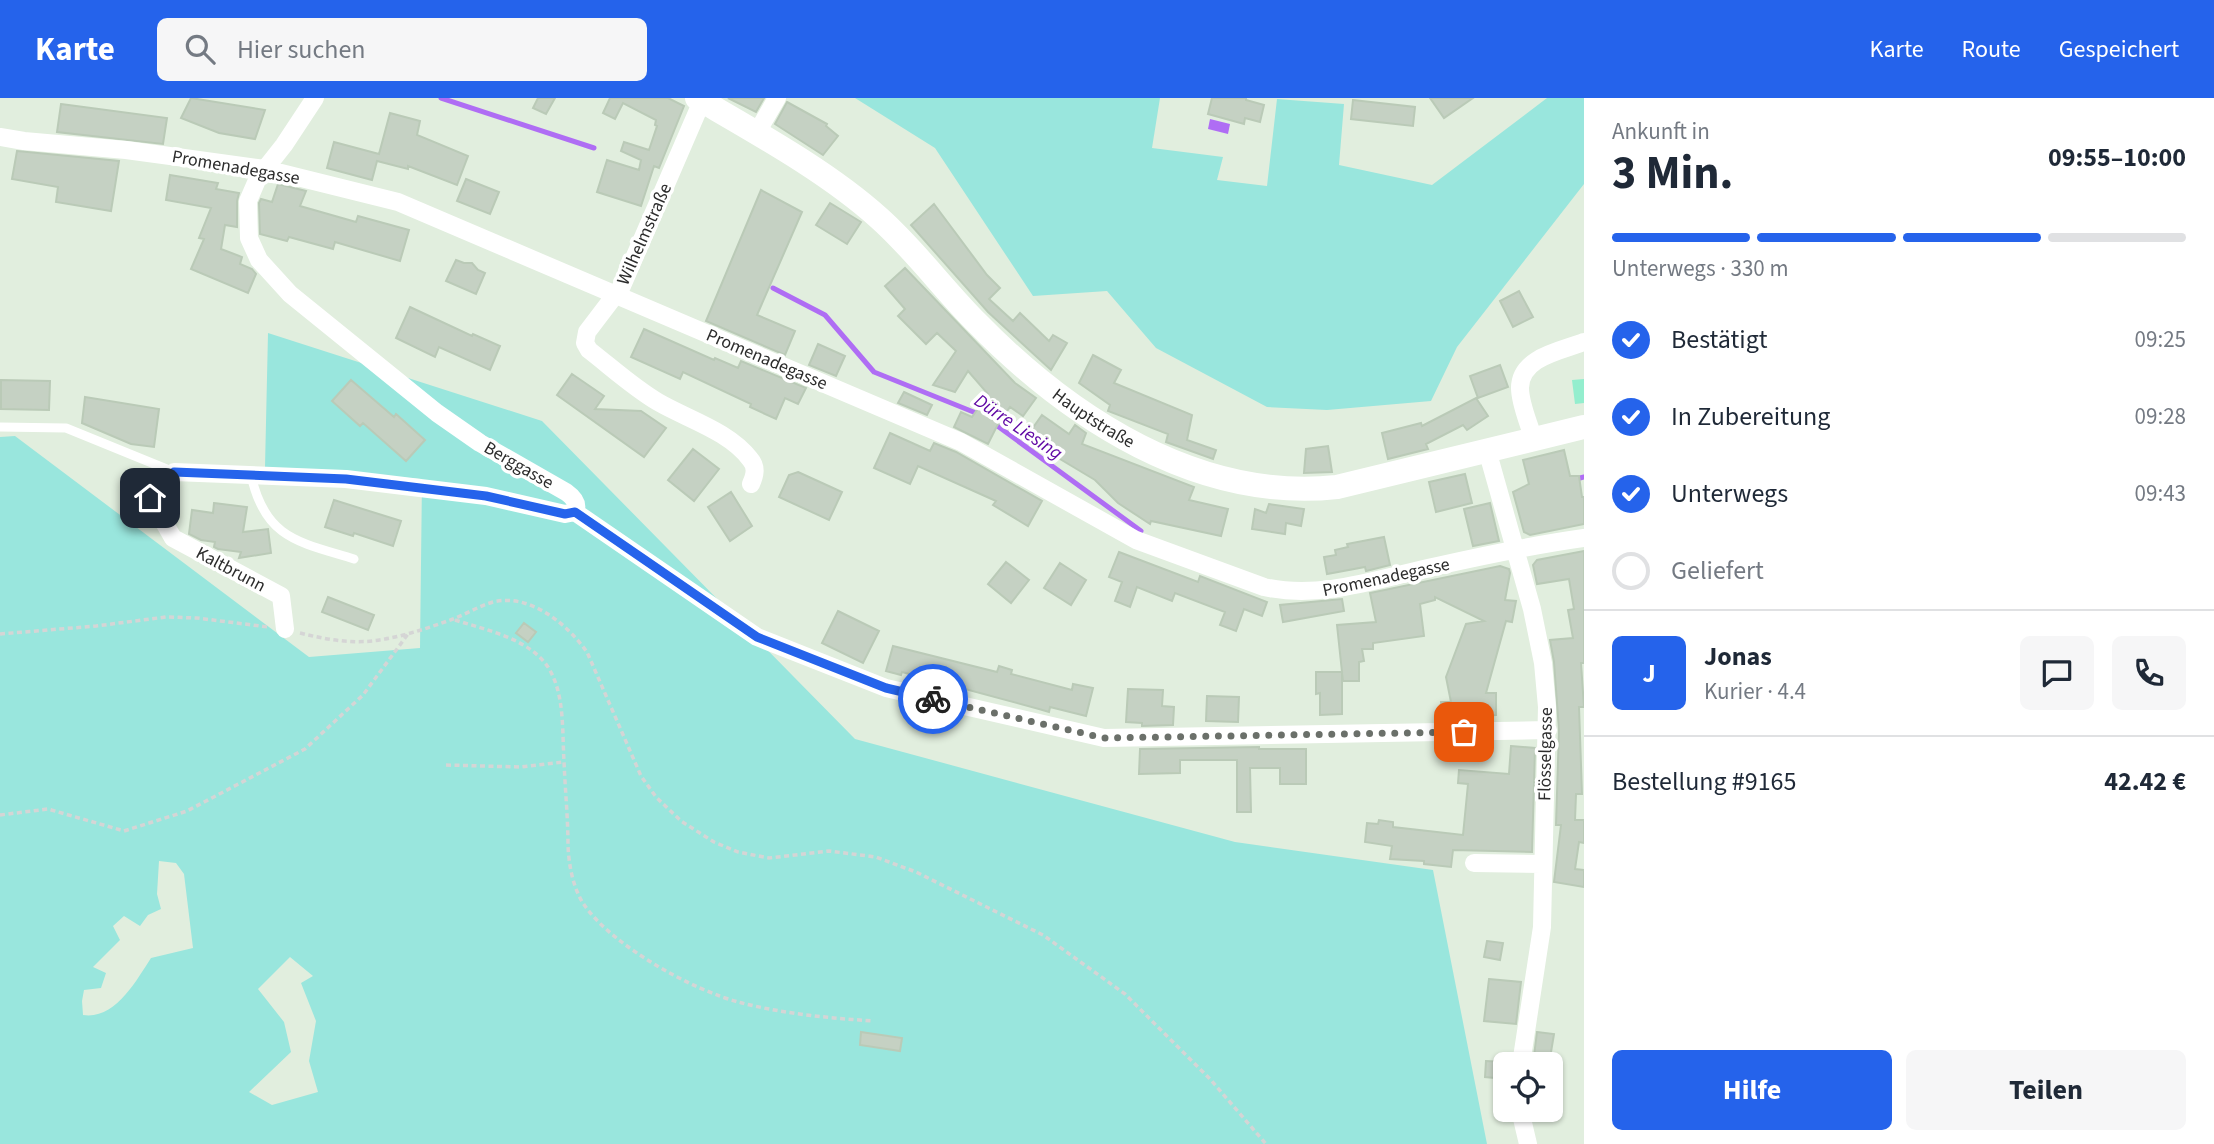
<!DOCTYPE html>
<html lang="de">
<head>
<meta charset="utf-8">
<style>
	:root { --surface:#fff; --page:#f6f6f7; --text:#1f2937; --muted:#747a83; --line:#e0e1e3; --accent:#2563eb }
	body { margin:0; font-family:"Source Sans 3",sans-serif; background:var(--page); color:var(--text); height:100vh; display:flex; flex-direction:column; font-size:26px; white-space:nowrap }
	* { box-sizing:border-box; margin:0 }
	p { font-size:23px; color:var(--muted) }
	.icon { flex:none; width:38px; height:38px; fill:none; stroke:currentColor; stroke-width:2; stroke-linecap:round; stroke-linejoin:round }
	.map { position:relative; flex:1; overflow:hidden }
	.panel { display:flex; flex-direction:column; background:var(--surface); width:630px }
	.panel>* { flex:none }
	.buttons { position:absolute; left:1493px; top:954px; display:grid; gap:14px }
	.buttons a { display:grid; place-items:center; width:70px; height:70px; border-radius:10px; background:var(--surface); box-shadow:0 2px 5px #0004; font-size:35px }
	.pin { position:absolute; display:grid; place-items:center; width:60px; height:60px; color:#fff; margin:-30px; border-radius:14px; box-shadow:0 4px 10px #0006 }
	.courier { position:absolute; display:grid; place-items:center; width:70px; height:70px; margin:-35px; border:5px solid #2563eb; border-radius:50%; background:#fff; color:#222; box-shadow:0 2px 9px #0007 }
	.overview em { font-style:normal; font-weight:700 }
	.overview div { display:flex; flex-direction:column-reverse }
	.overview { display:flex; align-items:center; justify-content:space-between; height:119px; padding:0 28px }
	h1 { font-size:46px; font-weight:700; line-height:52px }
	.bar { display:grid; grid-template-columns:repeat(4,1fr); gap:10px 7px; align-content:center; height:84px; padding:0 28px }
	.bar i { height:9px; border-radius:5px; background:var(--line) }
	.bar .selected { background:var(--accent) }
	.bar p { grid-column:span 4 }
	.line { display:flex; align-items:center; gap:18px; padding:0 28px; border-top:2px solid var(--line) }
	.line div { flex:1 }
	.round { display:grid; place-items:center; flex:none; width:74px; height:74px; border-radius:10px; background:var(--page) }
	ol { padding:0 28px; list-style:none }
	li { display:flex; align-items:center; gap:21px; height:77px }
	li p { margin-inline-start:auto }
	li .icon { padding:7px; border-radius:50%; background:var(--accent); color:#fff; stroke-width:4 }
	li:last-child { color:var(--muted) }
	li i { width:38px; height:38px; border:4px solid var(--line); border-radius:50% }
	.primary-button { display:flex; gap:14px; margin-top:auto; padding:14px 28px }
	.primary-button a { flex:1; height:80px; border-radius:10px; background:var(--accent); color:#fff; font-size:28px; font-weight:700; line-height:80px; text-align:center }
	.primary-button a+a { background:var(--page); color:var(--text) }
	header { display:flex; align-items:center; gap:42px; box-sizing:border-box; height:98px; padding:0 35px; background:var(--accent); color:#fff }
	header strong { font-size:33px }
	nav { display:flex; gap:38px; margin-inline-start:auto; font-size:24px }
	.search { width:490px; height:63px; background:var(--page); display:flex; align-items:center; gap:18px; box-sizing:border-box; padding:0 24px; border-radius:10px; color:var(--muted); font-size:26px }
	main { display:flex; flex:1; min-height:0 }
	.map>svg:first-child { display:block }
	.green { fill:#99e6dd; fill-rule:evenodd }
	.pitch { fill:#94eece }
	.water { fill:#af6df4 }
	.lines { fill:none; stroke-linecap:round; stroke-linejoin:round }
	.stream { stroke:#af6df4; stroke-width:5 }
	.building { fill:#c5d1c3; stroke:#bacab7; stroke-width:2 }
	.path { stroke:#d5d5d5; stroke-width:3.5; stroke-dasharray:5 3.5; stroke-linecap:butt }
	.lane { stroke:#fff; stroke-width:9 }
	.street { stroke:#fff; stroke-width:18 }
	.secondary { stroke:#fff; stroke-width:24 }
	.done { stroke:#6b706a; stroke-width:7; stroke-dasharray:0 12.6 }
	.route { stroke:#2563eb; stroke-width:9 }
	.labels { text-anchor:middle; stroke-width:7; stroke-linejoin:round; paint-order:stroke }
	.street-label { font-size:18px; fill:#2c2c2c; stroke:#fff }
	.water-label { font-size:19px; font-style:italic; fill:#6008a4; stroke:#fff }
</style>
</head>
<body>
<header>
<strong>Karte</strong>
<div class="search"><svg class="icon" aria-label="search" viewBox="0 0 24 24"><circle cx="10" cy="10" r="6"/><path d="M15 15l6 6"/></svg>Hier suchen</div>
<nav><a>Karte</a><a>Route</a><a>Gespeichert</a></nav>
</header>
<main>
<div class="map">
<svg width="1584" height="1046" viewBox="0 0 1584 1046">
	<rect width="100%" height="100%" fill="#e1eede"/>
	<path class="green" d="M855 0H1160L1152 50 1223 59 1217 82 1267 88 1277 1 1344 6 1339 67 1432 87 1547 0H1584V86L1457 249 1431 303 1327 312 1267 309 1156 250 1107 193 1033 198 935 50Z
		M268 235 542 323 855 641 1235 744 1433 772 1487 1046H0V339L15 338 309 559 420 550 422 381 265 369ZM159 763 176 765 184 776 193 850 151 860C136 883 115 922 83 917L82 903 84 892 101 890 106 875 93 869 120 842 113 828 124 818 140 828 148 817 161 811 157 796ZM290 859 313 878 301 885 316 923 309 963 318 994 272 1007 249 994 291 954 284 924 258 891Z"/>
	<path class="pitch" d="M1584 281V305L1575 306 1572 282Z"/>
	<path class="water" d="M1210 21 1230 26 1228 36 1208 31Z"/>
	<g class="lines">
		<path class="stream" d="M441 0 594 50
			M773 190 825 217 874 274 981 317
			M992 324 1141 433
			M1580 380 1584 379"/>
	</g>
	<path class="building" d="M191 0 265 12 255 41 219 35 181 20Z
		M538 0H555L546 16 533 10Z
		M610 0H668L684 8 659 70 654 68 641 108 597 94 607 62 639 72 641 62 621 53 624 44 649 52 657 28 655 27 656 22 623 5 615 21 603 15Z
		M728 0H764L756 14Z
		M1212 0H1246V2L1264 7 1260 24 1245 20 1244 26 1208 16Z
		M1430 0H1473L1444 20Z
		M1353 2 1415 9 1413 28 1351 21Z
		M787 4 827 26 826 28 838 38 823 57 775 26Z
		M61 6 167 20 163 46 57 34Z
		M390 15 420 23 417 37 468 58 457 87 408 68V71L377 63 372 82 327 70 334 44 379 56Z
		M17 53 119 63 111 113 56 104 58 89 12 81Z
		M170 77 218 85 216 91 239 95 237 103V129L225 127 221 151 242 159 240 166 252 171 256 176 248 195 191 171 204 141 199 140 211 110 166 102Z
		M466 81 499 94 490 116 457 103Z
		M278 86 306 93 300 108 356 124 358 118 409 132 400 163 335 144 333 151 289 139 287 143 260 136 259 105 261 101 272 104Z
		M761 92 802 114 757 217 795 233 785 257 706 223Z
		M830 105 861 124 847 146 816 127Z
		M934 106 987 177 1000 190 989 201 1013 223 1020 215 1049 243 1053 237 1067 245 1051 272 988 214 911 127Z
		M456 162 464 165H472L478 172 485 175 476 196 446 183Z
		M905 170 1015 285 1036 300 1023 318 1010 309 997 328 988 346 954 329 961 314 972 319 988 296 968 273 955 294 933 287 956 253 937 235 926 246 898 218 905 211 885 188Z
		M1519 193 1533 219 1513 229 1500 203Z
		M410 209 472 238 473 236 500 248 490 272 439 249 435 259 396 240Z
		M644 231 714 262 715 260 738 270 741 263 806 290 798 306 785 300 776 321 750 309 751 306 683 274 680 281 631 259Z
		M818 246 845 258 836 278 809 267Z
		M1093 257 1121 272 1114 285 1192 317 1187 342 1216 352 1213 361 1166 344 1168 336 1108 313 1110 307 1079 285Z
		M1500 267 1508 289 1478 300 1470 278Z
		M572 276 604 298 595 311 641 313 666 330 644 359 557 297Z
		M1 282 50 283 49 312 1 311Z
		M351 282 394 319 396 316 425 342 406 363 363 325 360 328 332 303Z
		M904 294 932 307 927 317 898 305Z
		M85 299 159 311 154 349 131 346 82 325Z
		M1476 300 1488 318 1467 332 1463 327 1426 346 1428 351 1388 361 1382 335 1421 325 1422 328Z
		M1042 317 1069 336 1075 327 1086 335 1082 346 1194 389 1189 402 1228 411 1221 438 1151 423 1150 426 1118 405 1095 382 1055 358 1060 351 1032 331Z
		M890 335 930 353 934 345 956 354 1042 403 1028 428 993 407 996 403 918 368 910 386 874 370Z
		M1328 348 1332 374 1304 375 1306 351Z
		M693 351 719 371 694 403 668 382Z
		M1564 352 1570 378H1579L1582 399H1584V426L1530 437 1524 434 1513 394 1529 386 1523 362Z
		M798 374 842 394 829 422 779 399 789 377Z
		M1465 376 1472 405 1436 414 1429 384Z
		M731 394 752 428 730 443 708 409Z
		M334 402 401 423 393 448 354 435 353 438 325 429Z
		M214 405 247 409 243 434 268 431 271 455 239 460 241 454 218 451 214 449 215 444 201 442 189 436 192 412 213 415Z
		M1490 405 1499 443 1473 448 1464 411Z
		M1269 406 1304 411 1301 428 1286 425 1285 436 1252 431 1255 411 1266 415Z
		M1384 439 1390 467 1366 473 1365 469 1327 476 1324 459 1336 457 1335 452 1348 449 1347 446Z
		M1584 453V565H1581L1584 609H1579L1582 696H1576L1575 722H1584V745L1579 744 1575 771 1584 772V789L1554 784 1561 727H1556L1559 632 1554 564 1550 542 1573 540 1568 512 1574 511 1569 481 1537 486 1533 467 1537 462Z
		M1119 454 1198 484 1200 478 1267 504 1262 518 1244 511 1236 533 1220 527 1225 514 1175 495 1172 503 1137 489 1130 509 1115 503 1122 484 1109 479Z
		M1006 464 1029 482 1011 505 988 486Z
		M1060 465 1086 482 1071 507 1044 490Z
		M1500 468 1509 471 1510 475 1505 502 1516 503 1512 524 1506 523 1486 595H1496V617L1442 620 1441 604H1451L1446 579 1466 526 1484 523 1435 499V502L1420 506 1424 538 1373 545V551H1362L1364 563 1359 564V583H1343L1342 575V616L1320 617V595L1316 596V574H1342L1337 527 1376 524 1370 495Z
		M328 499 374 517 368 532 322 514Z
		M1342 501 1344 513 1283 524 1280 507Z
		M838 513 879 533 863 565 822 545Z
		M524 525 536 534 528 544 516 535Z
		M893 548 997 574 999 568 1012 572 1011 576 1072 592 1073 586 1093 590 1086 618 1050 609 1049 614 1039 611 902 574 901 577 886 573Z
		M1128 591 1163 592 1162 608 1174 609 1173 627 1142 628V625L1126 624Z
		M1207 598 1239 599 1238 624 1206 623Z
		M1511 648 1535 650 1532 754 1453 752 1451 769 1424 766V763L1390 761 1392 748 1365 744 1367 725 1378 726 1379 722 1393 724V729L1463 737 1468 686 1458 685 1459 672 1509 676Z
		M1259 649V651H1306V686H1280V670H1250L1251 714H1237V662H1180V675L1139 676 1140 651Z
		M1487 843 1503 845 1500 862 1484 859Z
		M1489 881 1521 884 1516 926 1484 923Z
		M861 934 902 940 900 953 860 947Z
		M1537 934 1554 936 1549 966H1533Z
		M1486 963 1505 964V981L1485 979Z"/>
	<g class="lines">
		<path class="path" d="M455 522C486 532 528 540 548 569 565 596 562 632 564 663 565 691 568 719 568 748 569 768 573 791 585 808 614 849 694 893 742 905 785 916 829 920 873 923
			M300 535C328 542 356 547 385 541 408 537 431 529 453 521 466 516 479 508 493 504 530 495 567 526 587 554L641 678 656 699 681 723 714 744 738 754 769 760 829 753 876 759 916 774 1043 837 1125 896 1210 981 1266 1046
			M0 536 96 528 166 519 197 520 268 529
			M446 667 520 669 564 664
			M0 717 48 711 124 733 187 713 305 651 363 597 408 536"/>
		<path class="lane" d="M0 329 66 330 174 374
			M251 377C265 441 299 444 354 461"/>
		<path class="street" d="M315 0 284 47 258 80 248 103 249 140 259 162 290 196 437 315 480 345 566 394C573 399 579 405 575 414L757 539 886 590 1104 640 1548 632
			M702 3 622 188 587 234 585 245 589 252C611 269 634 290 658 304 687 321 729 333 750 361 757 369 755 377 751 386
			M756 36 777 0
			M0 39 24 43 126 52 265 71 398 104 961 344 1136 442 1264 489C1322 502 1380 480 1437 468 1486 457 1534 447 1584 440
			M1533 340C1529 325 1520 306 1520 290 1520 259 1561 253 1584 244
			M1487 352 1532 511 1543 565 1547 609 1542 829 1521 966
			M285 531 281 498 173 440 150 400 174 374 346 381 486 398 565 416 575 414
			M1474 765 1542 766
			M1520 1012 1528 1046"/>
		<path class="secondary" id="s1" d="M697 0C757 35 828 74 879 120 915 152 943 191 977 225 1070 320 1198 404 1337 389L1584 329"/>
	</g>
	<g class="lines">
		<path class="done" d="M933 601 1104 640 1464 634"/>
		<path class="route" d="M150 400 174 374 346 381 486 398 565 416 575 414 757 539 886 590 933 601"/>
	</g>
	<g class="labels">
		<g class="street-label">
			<text transform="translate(236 69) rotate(10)" y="6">Promenadegasse</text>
			<text transform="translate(644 136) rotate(-66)" y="6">Wilhelmstraße</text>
			<text transform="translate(767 261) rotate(23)" y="6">Promenadegasse</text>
			<text dy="6" stroke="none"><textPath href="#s1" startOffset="513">Hauptstraße</textPath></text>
			<text transform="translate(519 367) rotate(30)" y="6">Berggasse</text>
			<text transform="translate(231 471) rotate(28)" y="6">Kaltbrunn</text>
			<text transform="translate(1386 479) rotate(-12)" y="6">Promenadegasse</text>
			<text transform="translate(1545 656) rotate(-89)" y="6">Flösselgasse</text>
		</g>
		<g class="water-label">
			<text transform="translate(1019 328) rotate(34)" y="7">Dürre Liesing</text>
		</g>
	</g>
</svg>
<div class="buttons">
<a><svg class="icon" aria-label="locate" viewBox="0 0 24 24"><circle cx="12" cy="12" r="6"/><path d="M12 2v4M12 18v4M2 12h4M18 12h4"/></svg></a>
</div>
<div class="pin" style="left:1464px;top:634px;background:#ea580c"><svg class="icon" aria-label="bag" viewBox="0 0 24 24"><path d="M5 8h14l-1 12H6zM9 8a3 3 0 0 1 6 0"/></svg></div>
<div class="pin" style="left:150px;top:400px;background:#1f2937"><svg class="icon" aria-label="home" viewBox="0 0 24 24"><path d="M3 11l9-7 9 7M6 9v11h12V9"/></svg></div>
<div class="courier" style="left:933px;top:601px"><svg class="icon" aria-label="bike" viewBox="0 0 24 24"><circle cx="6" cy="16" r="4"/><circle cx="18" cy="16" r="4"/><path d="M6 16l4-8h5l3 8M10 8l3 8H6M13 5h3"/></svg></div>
</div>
<section class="panel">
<div class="overview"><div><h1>3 Min.</h1><p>Ankunft in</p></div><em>09:55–10:00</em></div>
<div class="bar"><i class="selected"></i><i class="selected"></i><i class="selected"></i><i></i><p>Unterwegs · 330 m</p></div>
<ol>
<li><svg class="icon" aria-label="check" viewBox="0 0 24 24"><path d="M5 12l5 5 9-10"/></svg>Bestätigt<p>09:25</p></li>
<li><svg class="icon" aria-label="check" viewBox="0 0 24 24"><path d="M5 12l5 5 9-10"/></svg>In Zubereitung<p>09:28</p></li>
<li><svg class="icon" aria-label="check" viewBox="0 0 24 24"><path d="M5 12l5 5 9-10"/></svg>Unterwegs<p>09:43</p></li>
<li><i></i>Geliefert</li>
</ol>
<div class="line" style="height:126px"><b class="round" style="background:var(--accent);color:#fff">J</b><div><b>Jonas</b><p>Kurier · 4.4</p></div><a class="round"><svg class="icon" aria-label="chat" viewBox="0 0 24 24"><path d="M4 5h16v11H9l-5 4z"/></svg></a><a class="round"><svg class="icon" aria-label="phone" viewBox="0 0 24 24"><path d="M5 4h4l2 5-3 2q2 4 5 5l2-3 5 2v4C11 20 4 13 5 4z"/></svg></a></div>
<div class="line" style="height:91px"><div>Bestellung #9165</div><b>42.42 €</b></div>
<div class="primary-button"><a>Hilfe</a><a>Teilen</a></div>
</section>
</main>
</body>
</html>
